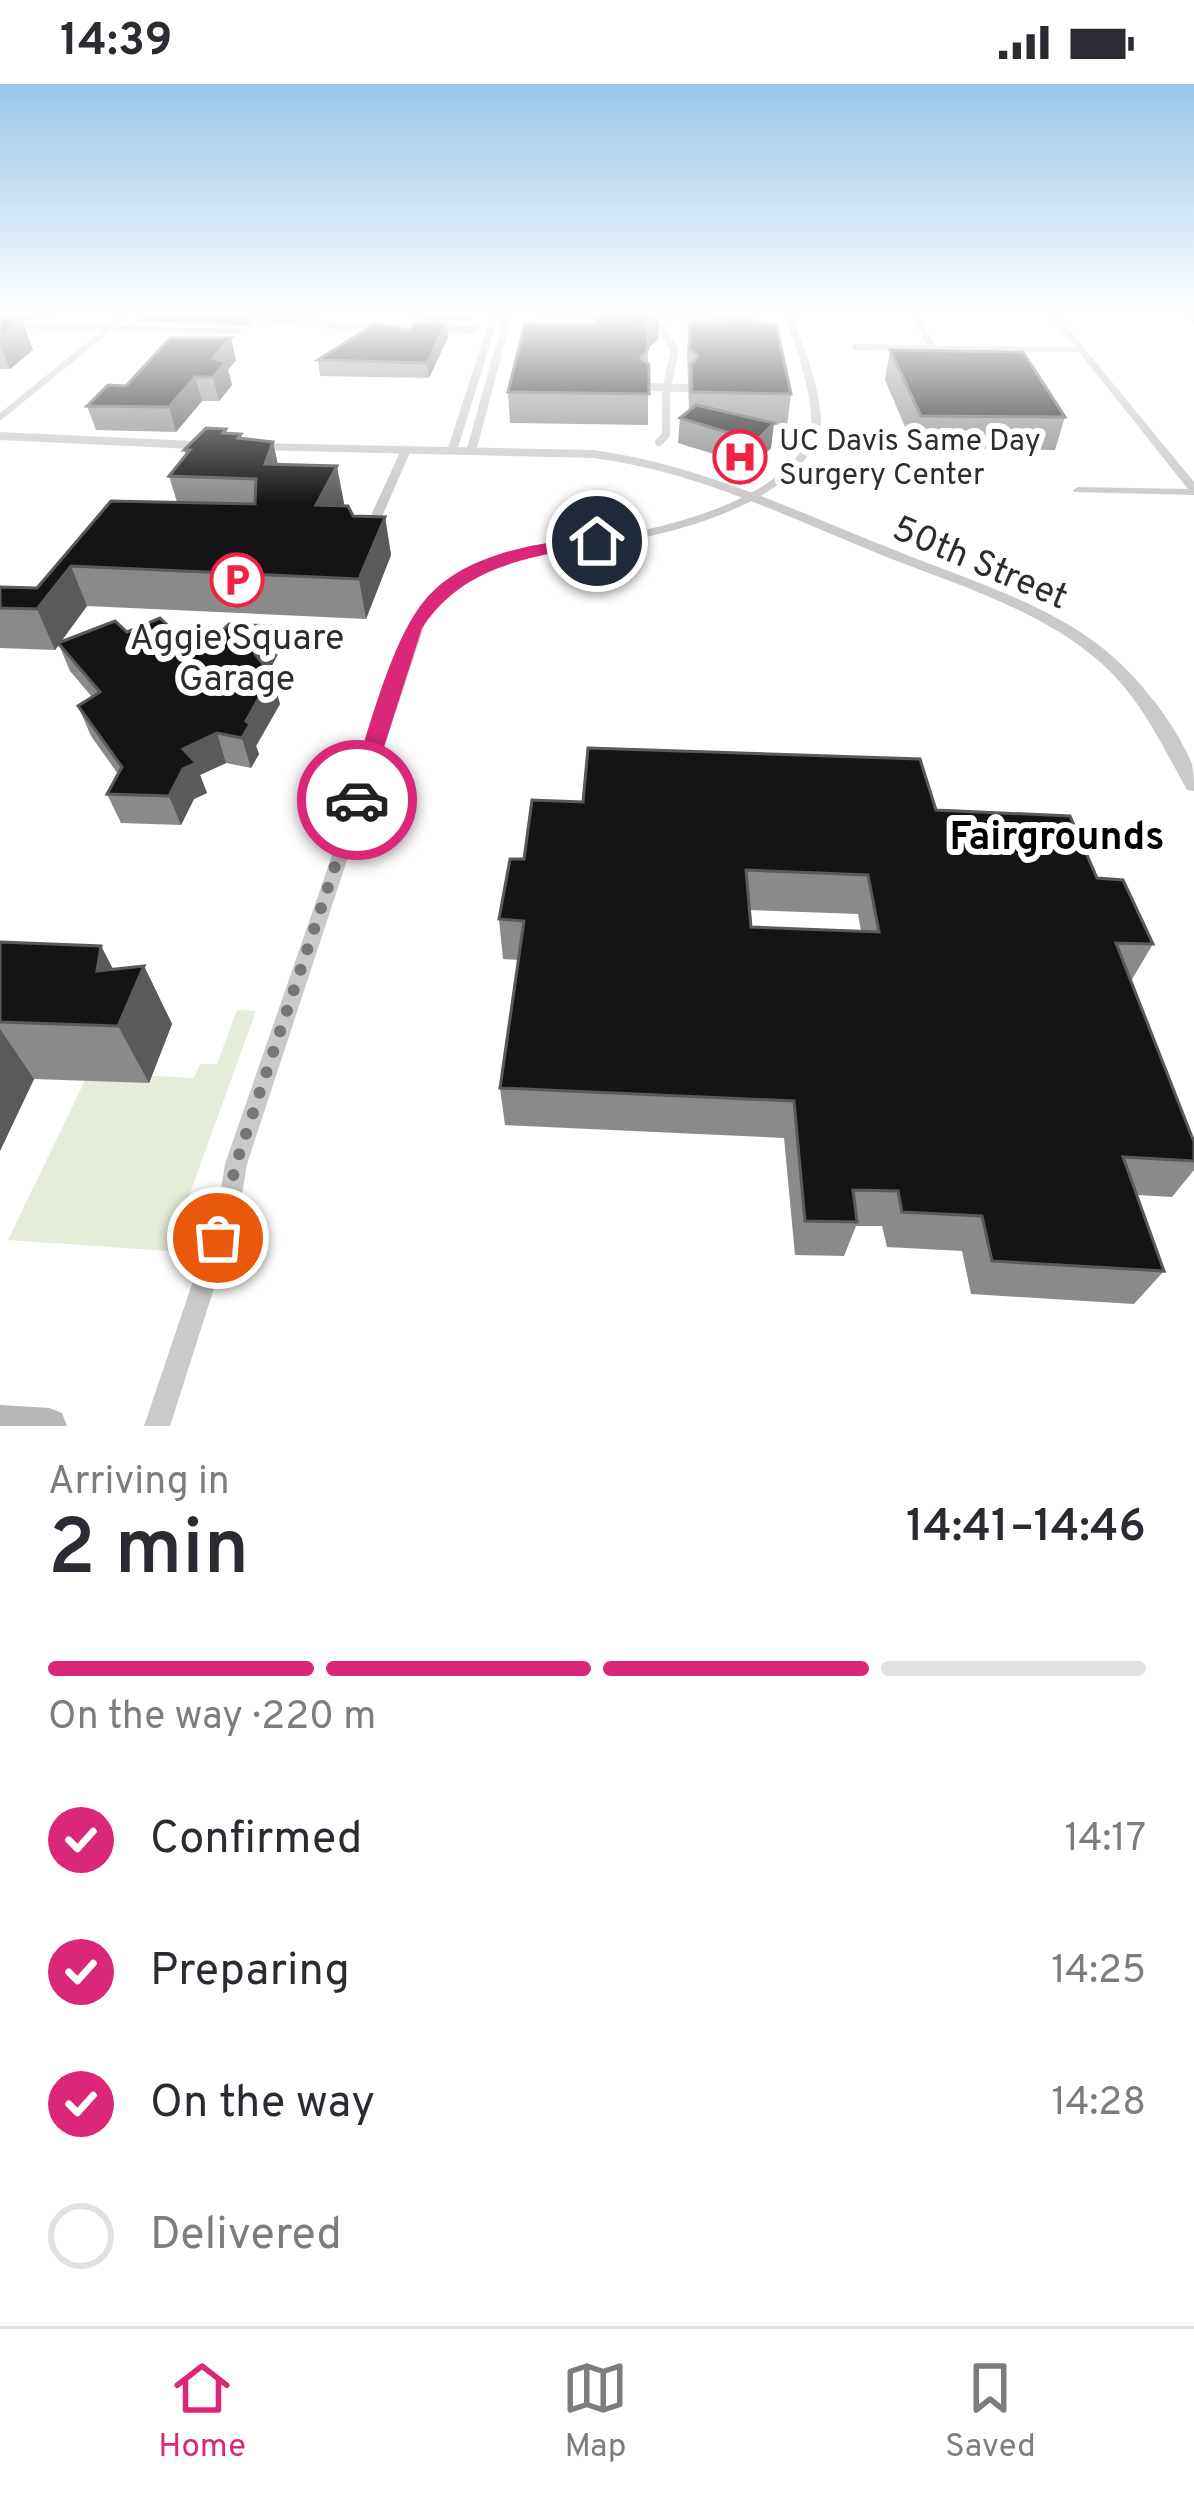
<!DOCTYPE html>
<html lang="en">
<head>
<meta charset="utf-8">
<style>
	:root { --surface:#fff; --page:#f2f2f3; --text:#2b2b33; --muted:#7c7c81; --line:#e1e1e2; --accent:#db2777 }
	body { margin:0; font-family:Overpass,sans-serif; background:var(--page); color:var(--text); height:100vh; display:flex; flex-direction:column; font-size:45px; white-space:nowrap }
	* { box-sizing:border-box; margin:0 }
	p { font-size:39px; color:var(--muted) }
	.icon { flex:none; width:66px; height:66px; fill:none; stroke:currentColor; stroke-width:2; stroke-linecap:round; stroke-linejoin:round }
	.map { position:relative; height:1342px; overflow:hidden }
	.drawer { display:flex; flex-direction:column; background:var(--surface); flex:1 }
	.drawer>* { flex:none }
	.pin { position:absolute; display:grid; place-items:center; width:102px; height:102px; color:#fff; margin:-51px; border:6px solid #fff; border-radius:50%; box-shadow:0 3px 12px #0007 }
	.courier { position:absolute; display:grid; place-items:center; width:120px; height:120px; margin:-60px; border:9px solid #db2777; border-radius:50%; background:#fff; color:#222; box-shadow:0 3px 15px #0007 }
	.overview em { font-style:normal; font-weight:600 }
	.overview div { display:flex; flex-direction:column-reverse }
	.overview { display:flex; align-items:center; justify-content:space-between; height:204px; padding:0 48px }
	h1 { font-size:78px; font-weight:600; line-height:90px }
	.bar { display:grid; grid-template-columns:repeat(4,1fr); gap:18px 12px; align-content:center; height:144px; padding:0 48px }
	.bar i { height:15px; border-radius:9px; background:var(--line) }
	.bar .active { background:var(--accent) }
	.bar p { grid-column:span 4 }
	ol { padding:0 48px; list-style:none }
	li { display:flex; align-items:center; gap:36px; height:132px }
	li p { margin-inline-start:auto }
	li .icon { padding:12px; border-radius:50%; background:var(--accent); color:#fff; stroke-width:4 }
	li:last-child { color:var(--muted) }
	li i { width:66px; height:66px; border:6px solid var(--line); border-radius:50% }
	.status { display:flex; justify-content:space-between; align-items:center; height:84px; padding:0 60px; background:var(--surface); direction:ltr }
	.status svg { height:33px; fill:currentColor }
	.tab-bar { display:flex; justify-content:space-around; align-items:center; height:168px; border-top:3px solid var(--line); background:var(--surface); font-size:33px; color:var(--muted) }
	.tab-bar a { display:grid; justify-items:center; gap:6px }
	.tab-bar .active { color:var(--accent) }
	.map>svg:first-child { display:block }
	.green { fill:#e5ecda }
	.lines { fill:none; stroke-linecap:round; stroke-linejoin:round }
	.pedestrian { stroke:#cacaca; stroke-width:8 }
	.minor { fill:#cacaca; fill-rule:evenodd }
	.tertiary { fill:#cacaca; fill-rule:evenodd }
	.secondary { fill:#b7b7b7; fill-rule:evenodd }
	.wall { fill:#8a8a8a; fill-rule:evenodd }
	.shaded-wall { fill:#5a5a5a }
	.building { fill:#141414; stroke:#5a5a5a; stroke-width:3; fill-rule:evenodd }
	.route { fill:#db2777 }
	.done { stroke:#767676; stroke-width:12; stroke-dasharray:0 21.6 }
	.labels { text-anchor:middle; stroke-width:12; stroke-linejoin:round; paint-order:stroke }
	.far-poi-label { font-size:30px; fill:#2d2d2d; stroke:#fff; text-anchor:start }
	.street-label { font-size:36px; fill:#2d2d2d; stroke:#fff }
	.poi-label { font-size:36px; fill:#2d2d2d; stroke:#fff }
	.neighbourhood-label { font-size:39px; font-weight:bold; fill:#000; stroke:#fff }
</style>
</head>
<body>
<div class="status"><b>14:39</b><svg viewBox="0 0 49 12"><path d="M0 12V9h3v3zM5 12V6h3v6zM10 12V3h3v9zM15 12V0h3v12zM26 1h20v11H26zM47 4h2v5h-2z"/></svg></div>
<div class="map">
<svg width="1194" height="1342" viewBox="0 0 1194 1342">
	<rect width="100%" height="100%" fill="#fff"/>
	<path class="green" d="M237 926 256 927 169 1167 8 1156 89 988 194 994 200 980H217Z"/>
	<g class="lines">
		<path class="pedestrian" d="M237 231 349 243 474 245
			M661 241 670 235
			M648 303 688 304
			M659 358 666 351V307L675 265 664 249"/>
		<path class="minor" d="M120 231H129L117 242 240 245 244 247 240 249 111 247 0 337V329L101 247 0 244V240L107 242Z
			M491 231H499L457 367 448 369 447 367Z
			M504 231H512L476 368 467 370 466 368Z
			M784 231H792C802 257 826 319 820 346 803 415 681 448 620 458 587 463 553 463 520 472 484 482 453 502 428 530L247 1080 240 1123 170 1342H144L218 1123 225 1080 416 529C439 500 471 480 506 468 545 456 585 457 624 450 680 440 793 410 810 347 817 320 794 257 784 231Z
			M911 231H919L935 262 1075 263 1049 231H1057L1194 398V411L1074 408 1073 406 1078 403 1188 405 1079 268 855 266 851 263 855 260 927 261Z
			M1182 231H1190L1194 234V240Z
			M402 364 411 366 374 451 368 454 364 453 362 451Z"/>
		<path class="tertiary" d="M0 348 214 358 220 362 214 366 0 356Z
			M253 359 593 366C699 380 798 428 897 467 961 493 1031 514 1089 554 1129 581 1173 634 1192 680 1194 689 1194 698 1194 707L1187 706C1162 661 1140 613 1100 578 1038 524 954 500 879 470 786 432 692 386 593 374L249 366 247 363Z"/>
		<path class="secondary" d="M0 1321 49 1324 62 1329 67 1342H0Z"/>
	</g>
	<path class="wall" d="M0 231H54L49 235 22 236 33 266 10 285H0Z
		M140 231H249L251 241 142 238Z
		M357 231H472L470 237 425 236 424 232Z
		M540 231H663L659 233 658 255 648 264V341L510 339 508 308 595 240 596 235H540Z
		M684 231H759V235H684Z
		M447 238 448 253 429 294 320 292 318 276 410 246Z
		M689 238 791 310 787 342 773 341 771 364 753 382 678 359 680 334 689 326 687 268Z
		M231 254 236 276 228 286 232 301 219 317H202L176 348 96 346 87 322Z
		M890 266 1065 333 1055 366 914 364 885 296Z
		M226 345 227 349 241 350 242 354 273 358 278 381 344 419 343 422 353 432 385 433 391 471 366 535 87 522 61 557 127 548 194 566 220 555 219 550 278 570 269 587 280 620 256 662 259 670 251 684 226 679 200 691 207 709 194 715 181 741 121 739 107 710 118 690 91 652 78 622 92 613 70 587 59 561 55 566 0 564V503L37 504 177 418 169 392 186 372 184 366Z
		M583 718 936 726 1097 794 1153 860 1131 897 1194 1058V1086L1172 1113 1137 1111 1164 1187 1134 1220 971 1210 962 1167 887 1163 882 1142H856L844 1172 795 1171 784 1054 505 1041 500 1004 519 876 503 875 499 835 524 775ZM749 826 858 830 861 847 751 843Z
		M0 858 101 862 113 885 144 882 172 940 149 999 34 995 0 1067Z"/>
	<path class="shaded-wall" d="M0 231H7L12 243 22 235 33 266 10 285 0 260Z
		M655 231H663L659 233 658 255 640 273V244Z
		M447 238 448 253 429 294 427 279Z
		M231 254 236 276 228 286 232 301 219 317 213 293V274Z
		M195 293 202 317 176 348 169 323Z
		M774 339 771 364 753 382 756 357Z
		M273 358 281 395 265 380Z
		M337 382 344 419 324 459 316 421Z
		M385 433 391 471 366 535 359 495Z
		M71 482 87 522 55 566 37 525Z
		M270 542 278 570 263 599 255 570Z
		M272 591 280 620 256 662 259 670 251 684 242 654 246 637Z
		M217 649 226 679 200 691 207 709 194 715 181 741 169 712 183 665Z
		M101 862 129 916 144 882 172 940 149 999 118 942 97 887Z
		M0 945 34 995 0 1067Z"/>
	<path class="building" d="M596 231H655L640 244 648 243V265L641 274 649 281V310L508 308 525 239 595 240Z
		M0 233 22 235 0 252Z
		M746 236 776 240 791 310 692 308 691 281 698 272 690 265 689 238Z
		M415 238H447L427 279 318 276 374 240 410 246Z
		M170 254H231L213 274 226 278 213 293H195L169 323 87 322 108 301 126 302Z
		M890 266 1023 268 1065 333 921 332Z
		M696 321 774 339 756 357 680 334Z
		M206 344 226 345 223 349 241 350 238 354 273 358 265 380 337 382 316 421 348 422 353 432 385 433 359 495 71 482 37 525 0 524V503L37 504 111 417 255 420 256 395 169 392 190 366H184Z
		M160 534 194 566 222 554 219 550 229 540 270 542 255 570 272 591 246 637 250 640 242 654 217 649 183 665 196 679 183 685 169 712 107 710 122 683 78 622 100 608 58 559 115 537 127 548Z
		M588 664 920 675 936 726 1070 732 1097 794 1123 796 1153 860 1116 859 1194 1058V1077L1123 1073 1164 1187 992 1177 982 1132 902 1128 898 1107 853 1106 857 1138 805 1137 794 1017 500 1004 524 837 499 835 510 775H524L532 716 583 718ZM746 786 868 791 879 848 751 843Z
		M0 858 101 862 97 887 144 882 118 942 0 938Z"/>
	<linearGradient id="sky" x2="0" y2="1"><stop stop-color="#99c6ea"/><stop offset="0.55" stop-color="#fff"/><stop offset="1" stop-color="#fff" stop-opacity="0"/></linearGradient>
	<rect width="1194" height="419" fill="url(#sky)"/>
	<path class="route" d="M597 452 605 457 603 460C533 473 465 479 422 544L367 716 364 721H349L346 716C365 661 389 558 425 516 465 468 540 459 597 452Z"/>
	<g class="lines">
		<path class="done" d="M218 1154 236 1080 357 716"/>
	</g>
	<defs>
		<g id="hospital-ring" transform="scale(2.7)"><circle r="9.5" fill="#fff" stroke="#f02343" stroke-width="1.5"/><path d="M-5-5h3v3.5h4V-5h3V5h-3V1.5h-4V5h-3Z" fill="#f02343"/></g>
		<g id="parking-ring" transform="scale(2.7)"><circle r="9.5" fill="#fff" stroke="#f02343" stroke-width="1.5"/><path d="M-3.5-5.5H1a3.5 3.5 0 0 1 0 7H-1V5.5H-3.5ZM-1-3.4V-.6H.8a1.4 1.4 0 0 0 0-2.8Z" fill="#f02343"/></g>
	</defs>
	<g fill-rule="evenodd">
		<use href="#hospital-ring" x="740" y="373"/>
		<use href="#parking-ring" x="237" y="496"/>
	</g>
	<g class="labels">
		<g class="far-poi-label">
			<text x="779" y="366">UC Davis Same Day<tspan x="779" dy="34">Surgery Center</tspan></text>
		</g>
		<g class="street-label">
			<text transform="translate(981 477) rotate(23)" y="13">50th Street</text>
		</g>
		<g class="poi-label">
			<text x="237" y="565">Aggie Square<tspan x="237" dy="41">Garage</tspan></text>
		</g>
		<g class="neighbourhood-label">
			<text x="1057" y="765">Fairgrounds</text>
		</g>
	</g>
</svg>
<div class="pin" style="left:218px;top:1154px;background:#ea580c"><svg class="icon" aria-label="bag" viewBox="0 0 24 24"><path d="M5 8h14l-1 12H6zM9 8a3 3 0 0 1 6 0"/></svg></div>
<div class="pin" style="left:597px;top:457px;background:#1f2937"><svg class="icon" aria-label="home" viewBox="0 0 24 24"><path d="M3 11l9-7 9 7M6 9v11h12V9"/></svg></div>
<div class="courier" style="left:357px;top:716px"><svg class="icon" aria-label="car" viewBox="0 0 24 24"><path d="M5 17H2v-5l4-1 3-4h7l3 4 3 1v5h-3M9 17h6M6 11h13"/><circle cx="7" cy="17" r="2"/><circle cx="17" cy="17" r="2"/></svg></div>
</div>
<section class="drawer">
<div class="overview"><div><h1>2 min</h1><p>Arriving in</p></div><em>14:41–14:46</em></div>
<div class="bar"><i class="active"></i><i class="active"></i><i class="active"></i><i></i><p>On the way · 220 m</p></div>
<ol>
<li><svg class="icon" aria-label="check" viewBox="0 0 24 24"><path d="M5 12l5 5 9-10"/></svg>Confirmed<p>14:17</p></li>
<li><svg class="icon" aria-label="check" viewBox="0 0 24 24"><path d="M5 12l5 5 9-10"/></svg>Preparing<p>14:25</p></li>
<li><svg class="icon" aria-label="check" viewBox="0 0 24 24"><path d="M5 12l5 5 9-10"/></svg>On the way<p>14:28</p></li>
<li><i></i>Delivered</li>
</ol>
</section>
<nav class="tab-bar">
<a class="active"><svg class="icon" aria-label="home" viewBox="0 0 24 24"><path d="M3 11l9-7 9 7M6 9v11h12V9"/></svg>Home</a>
<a><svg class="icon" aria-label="map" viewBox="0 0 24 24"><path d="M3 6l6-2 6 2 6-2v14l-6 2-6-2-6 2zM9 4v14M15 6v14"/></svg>Map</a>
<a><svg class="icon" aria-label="saved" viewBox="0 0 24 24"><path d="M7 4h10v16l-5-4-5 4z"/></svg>Saved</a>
</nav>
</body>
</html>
